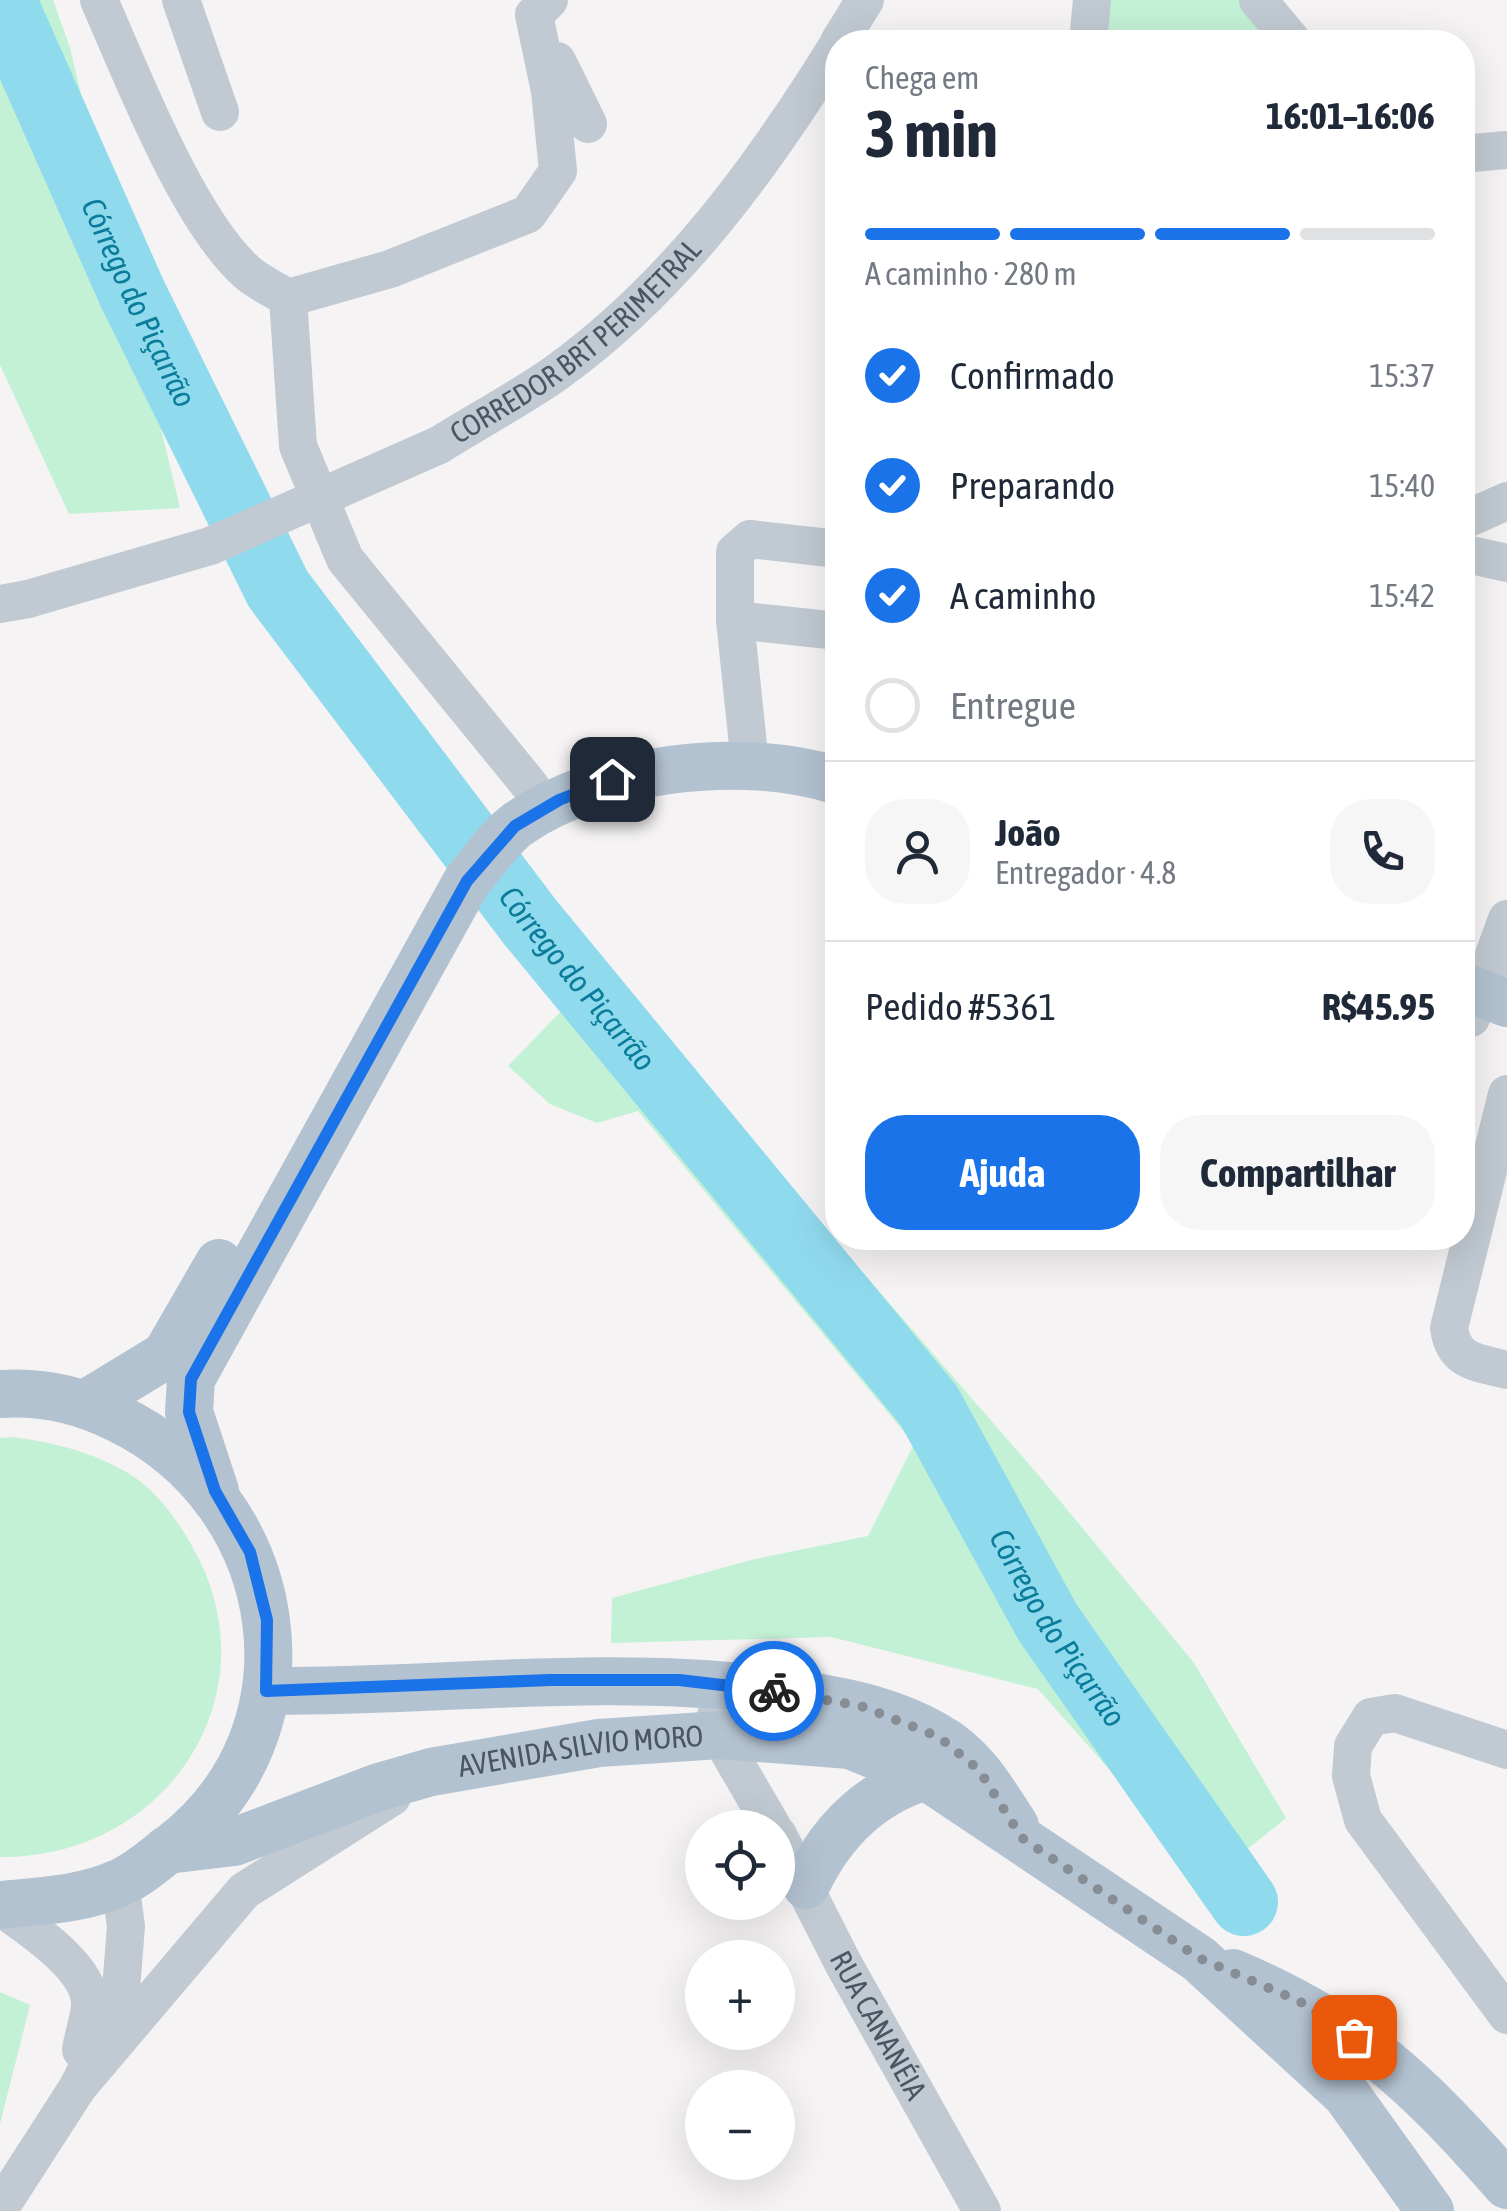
<!DOCTYPE html>
<html lang="pt">
<head>
<meta charset="utf-8">
<style>
	:root { --surface:#fff; --page:#f6f6f7; --text:#1f2937; --muted:#747a83; --line:#e0e1e3; --accent:#1a73e8 }
	body { margin:0; font-family:"Asap Condensed",sans-serif; background:var(--page); color:var(--text); height:100vh; display:flex; flex-direction:column; font-size:38px; white-space:nowrap }
	* { box-sizing:border-box; margin:0 }
	p { font-size:32px; color:var(--muted) }
	.icon { flex:none; width:55px; height:55px; fill:none; stroke:currentColor; stroke-width:2; stroke-linecap:round; stroke-linejoin:round }
	.map { position:relative; flex:1; overflow:hidden }
	.panel { position:absolute; left:825px; top:30px; width:650px; height:1220px; display:flex; flex-direction:column; background:var(--surface); border-radius:40px; box-shadow:0 10px 40px #0002 }
	.panel>* { flex:none }
	.buttons { position:absolute; left:685px; top:1810px; display:grid; gap:20px }
	.buttons a { display:grid; place-items:center; width:110px; height:110px; border-radius:50%; background:var(--surface); box-shadow:0 10px 40px #0002; font-size:50px }
	.pin { position:absolute; display:grid; place-items:center; width:85px; height:85px; color:#fff; margin:-42px; border-radius:20px; box-shadow:0 5px 15px #0006 }
	.courier { position:absolute; display:grid; place-items:center; width:100px; height:100px; margin:-50px; border:8px solid #1a73e8; border-radius:50%; background:#fff; color:#222; box-shadow:0 2px 12px #0007 }
	.head em { font-style:normal; font-weight:700 }
	.head div { display:flex; flex-direction:column-reverse }
	.head { display:flex; align-items:center; justify-content:space-between; height:170px; padding:0 40px }
	h1 { font-size:65px; font-weight:700; line-height:75px }
	.bar { display:grid; grid-template-columns:repeat(4,1fr); gap:15px 10px; align-content:center; height:120px; padding:0 40px }
	.bar i { height:12px; border-radius:8px; background:var(--line) }
	.bar .selected { background:var(--accent) }
	.bar p { grid-column:span 4 }
	.line { display:flex; align-items:center; gap:25px; padding:0 40px; border-top:2px solid var(--line) }
	.line div { flex:1 }
	.round { display:grid; place-items:center; flex:none; width:105px; height:105px; border-radius:40px; background:var(--page) }
	ol { padding:0 40px; list-style:none }
	li { display:flex; align-items:center; gap:30px; height:110px }
	li p { margin-inline-start:auto }
	li .icon { padding:10px; border-radius:50%; background:var(--accent); color:#fff; stroke-width:4 }
	li:last-child { color:var(--muted) }
	li i { width:55px; height:55px; border:5px solid var(--line); border-radius:50% }
	.button { display:flex; gap:20px; margin-top:auto; padding:20px 40px }
	.button a { flex:1; height:115px; border-radius:40px; background:var(--accent); color:#fff; font-size:40px; font-weight:700; line-height:115px; text-align:center }
	.button a+a { background:var(--page); color:var(--text) }
	.map>svg:first-child { display:block }
	.green { fill:#c3f1d5 }
	.lines { fill:none; stroke-linecap:round; stroke-linejoin:round }
	.river { stroke:#90daee; stroke-width:68 }
	.minor { stroke:#c1cad2; stroke-width:38 }
	.major { stroke:#b3c2d1; stroke-width:48 }
	.minor-bridge { stroke:#c1cad2; stroke-width:38 }
	.done { stroke:#868d94; stroke-width:10; stroke-dasharray:0 18 }
	.route { stroke:#1a73e8; stroke-width:12 }
	.labels { text-anchor:middle; stroke-width:8; stroke-linejoin:round; paint-order:stroke }
	.street-label { font-size:30px; fill:#4a5661; stroke:#fff }
	.water-label { font-size:32px; font-style:italic; fill:#0c7c9b; stroke:#fff }
</style>
</head>
<body>
<div class="map">
<svg width="1507" height="2211" viewBox="0 0 1507 2211">
	<rect width="100%" height="100%" fill="#f5f3f3"/>
	<path class="green" d="M0 0H53L70 48 180 508 69 514 0 365Z
		M1104 0H1245L1280 42H1100Z
		M601 970 1046 1484 1194 1663 1286 1818 1208 1881 1038 1689 831 1637 611 1643 612 1598 755 1559 868 1536 914 1444 638 1111 597 1123 550 1104 508 1066Z
		M13 1437C55 1443 90 1451 128 1473 155 1489 177 1519 192 1546 277 1694 165 1859 0 1857V1438Z
		M0 1992 30 2005 0 2124Z"/>
	<g class="lines">
		<path class="river" id="s1" d="M2 0 132 293 278 589 530 922 929 1406 1048 1623 1244 1902"/>
		<g class="minor">
			<path d="M99 0C132 75 189 223 249 274 260 283 275 290 288 298"/>
			<path d="M181 0 220 112"/>
			<path d="M1258 0 1293 42"/>
			<path d="M839 42 865 0"/>
			<path d="M1088 42 1092 0"/>
			<path d="M557 61 588 124"/>
			<path d="M1462 154 1507 150"/>
			<path d="M288 298 298 446 345 559 531 787"/>
			<path d="M288 298 390 269 528 214 558 171 550 91 534 15 549 0"/>
			<path id="s2" d="M439 445C477 421 519 399 556 373 675 287 761 169 838 45"/>
			<path d="M1462 521 1507 501"/>
			<path d="M1462 553 1507 563"/>
			<path d="M0 604 28 599"/>
			<path d="M735 620 838 631"/>
			<path d="M748 745 735 620V552L750 539 838 549"/>
			<path d="M1471 1018 1507 919"/>
			<path d="M1507 1094 1449 1328C1454 1363 1477 1362 1507 1370"/>
			<path d="M716 1715 719 1735 773 1828"/>
			<path d="M1507 1750 1395 1713 1371 1717 1353 1746 1351 1776 1363 1820 1507 2015"/>
			<path id="s3" d="M778 1835 843 1963 982 2211"/>
			<path d="M0 1907C27 1926 89 1966 90 2003 90 2018 83 2035 81 2050"/>
			<path d="M78 2087 244 1891 392 1797"/>
			<path d="M0 2208 78 2087 120 2002 126 1926 120 1883"/>
		</g>
		<g class="major">
			<path d="M1462 986 1507 1003"/>
			<path d="M0 1394C41 1391 81 1400 117 1418 288 1500 326 1732 169 1849 153 1861 138 1875 119 1883 81 1900 41 1901 0 1905"/>
			<path d="M87 1403 166 1355 219 1263"/>
			<path d="M215 1491 189 1412 191 1379 467 881C483 863 499 838 518 824 600 767 743 750 838 781"/>
			<path d="M266 1691C432 1692 595 1670 760 1689 821 1697 882 1705 936 1736 973 1756 993 1792 1015 1826"/>
			<path id="s4" d="M167 1850 234 1842 379 1787 431 1772 599 1743 719 1735 850 1745 926 1776 1199 1959 1346 2094 1430 2211"/>
			<path d="M806 1885C831 1832 869 1793 926 1776"/>
			<path d="M1233 1973C1360 2027 1417 2083 1507 2185"/>
		</g>
		<path class="minor-bridge" d="M28 599 210 546 439 445"/>
	</g>
	<g class="lines">
		<path class="done" d="M774 1691 861 1706 939 1737 979 1770 1022 1838 1199 1958 1299 2001 1354 2037"/>
		<path class="route" d="M612 779 559 800 515 826 467 881 191 1379 189 1412 215 1491 250 1552 267 1620 266 1691 550 1680H679L774 1691"/>
	</g>
	<g class="labels">
		<g class="street-label">
			<text dy="10" stroke="none"><textPath href="#s2" startOffset="172">CORREDOR BRT PERIMETRAL</textPath></text>
			<text dy="10" stroke="none"><textPath href="#s4" startOffset="428">AVENIDA SILVIO MORO</textPath></text>
			<text dy="10" stroke="none"><textPath href="#s3" startOffset="215">RUA CANANÉIA</textPath></text>
		</g>
		<g class="water-label">
			<text dy="11" stroke="none"><textPath href="#s1" startOffset="332">Córrego do Piçarrão</textPath></text>
			<text dy="11" stroke="none"><textPath href="#s1" startOffset="1142">Córrego do Piçarrão</textPath></text>
			<text dy="11" stroke="none"><textPath href="#s1" startOffset="1952">Córrego do Piçarrão</textPath></text>
		</g>
	</g>
</svg>
<div class="buttons">
<a><svg class="icon" aria-label="locate" viewBox="0 0 24 24"><circle cx="12" cy="12" r="6"/><path d="M12 2v4M12 18v4M2 12h4M18 12h4"/></svg></a>
<a>+</a>
<a>−</a>
</div>
<div class="pin" style="left:1354px;top:2037px;background:#ea580c"><svg class="icon" aria-label="bag" viewBox="0 0 24 24"><path d="M5 8h14l-1 12H6zM9 8a3 3 0 0 1 6 0"/></svg></div>
<div class="pin" style="left:612px;top:779px;background:#1f2937"><svg class="icon" aria-label="home" viewBox="0 0 24 24"><path d="M3 11l9-7 9 7M6 9v11h12V9"/></svg></div>
<div class="courier" style="left:774px;top:1691px"><svg class="icon" aria-label="bike" viewBox="0 0 24 24"><circle cx="6" cy="16" r="4"/><circle cx="18" cy="16" r="4"/><path d="M6 16l4-8h5l3 8M10 8l3 8H6M13 5h3"/></svg></div>
<section class="panel">
<div class="head"><div><h1>3 min</h1><p>Chega em</p></div><em>16:01–16:06</em></div>
<div class="bar"><i class="selected"></i><i class="selected"></i><i class="selected"></i><i></i><p>A caminho · 280 m</p></div>
<ol>
<li><svg class="icon" aria-label="check" viewBox="0 0 24 24"><path d="M5 12l5 5 9-10"/></svg>Confirmado<p>15:37</p></li>
<li><svg class="icon" aria-label="check" viewBox="0 0 24 24"><path d="M5 12l5 5 9-10"/></svg>Preparando<p>15:40</p></li>
<li><svg class="icon" aria-label="check" viewBox="0 0 24 24"><path d="M5 12l5 5 9-10"/></svg>A caminho<p>15:42</p></li>
<li><i></i>Entregue</li>
</ol>
<div class="line" style="height:180px"><a class="round"><svg class="icon" aria-label="person" viewBox="0 0 24 24"><circle cx="12" cy="8" r="4"/><path d="M4 21q1-7 8-7t8 7"/></svg></a><div><b>João</b><p>Entregador · 4.8</p></div><a class="round"><svg class="icon" aria-label="phone" viewBox="0 0 24 24"><path d="M5 4h4l2 5-3 2q2 4 5 5l2-3 5 2v4C11 20 4 13 5 4z"/></svg></a></div>
<div class="line" style="height:130px"><div>Pedido #5361</div><b>R$45.95</b></div>
<div class="button"><a>Ajuda</a><a>Compartilhar</a></div>
</section>
</div>
</body>
</html>
